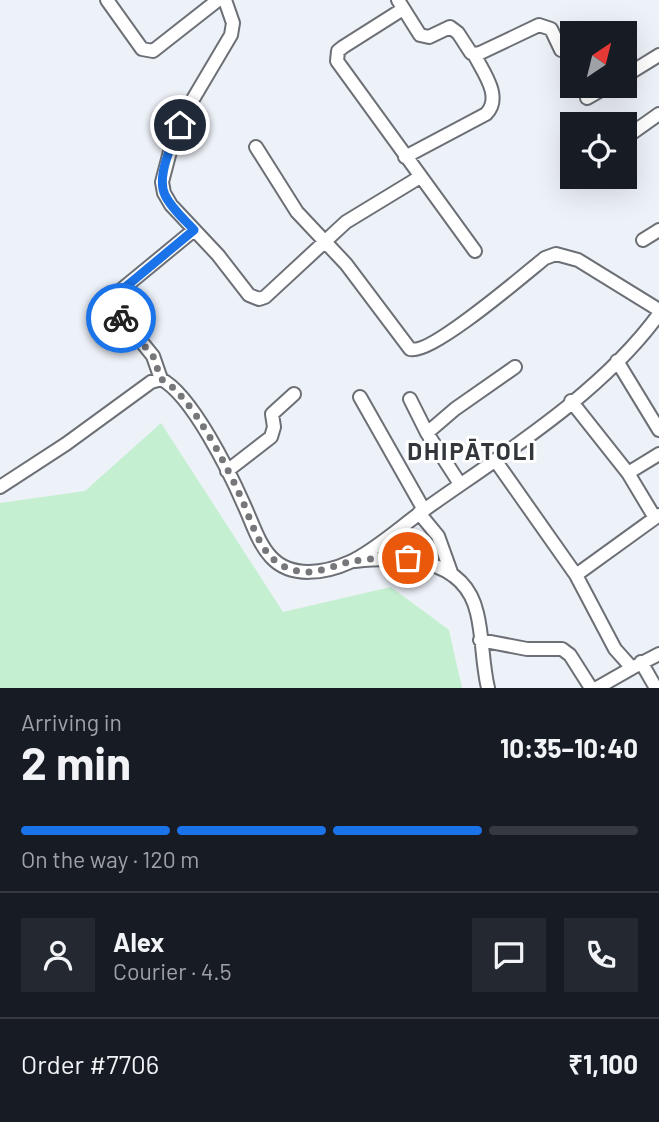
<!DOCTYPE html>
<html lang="en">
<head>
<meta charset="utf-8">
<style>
	:root { --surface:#171b24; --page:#242831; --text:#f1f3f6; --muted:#9ea1a6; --line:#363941; --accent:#1a73e8 }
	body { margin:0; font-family:Barlow,sans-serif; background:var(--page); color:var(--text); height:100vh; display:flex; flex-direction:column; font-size:26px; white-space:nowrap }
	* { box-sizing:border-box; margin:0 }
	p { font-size:23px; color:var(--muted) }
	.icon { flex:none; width:38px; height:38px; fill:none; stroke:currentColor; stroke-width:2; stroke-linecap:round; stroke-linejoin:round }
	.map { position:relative; height:688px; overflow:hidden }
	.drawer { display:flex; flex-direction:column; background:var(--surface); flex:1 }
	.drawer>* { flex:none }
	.needle { width:46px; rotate:35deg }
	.buttons { position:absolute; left:560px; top:21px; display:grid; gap:14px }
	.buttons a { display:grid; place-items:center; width:77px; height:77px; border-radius:0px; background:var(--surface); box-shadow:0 7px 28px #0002; font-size:35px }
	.pin { position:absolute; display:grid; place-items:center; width:60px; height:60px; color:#fff; margin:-30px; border:4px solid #fff; border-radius:50%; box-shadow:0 2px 7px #0007 }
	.courier { position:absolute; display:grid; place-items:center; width:70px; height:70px; margin:-35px; border:5px solid #1a73e8; border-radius:50%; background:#fff; color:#222; box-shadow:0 2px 9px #0007 }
	.headline em { font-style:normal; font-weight:700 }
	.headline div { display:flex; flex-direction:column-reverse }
	.headline { display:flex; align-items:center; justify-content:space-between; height:119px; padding:0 21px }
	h1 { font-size:46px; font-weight:700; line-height:52px }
	.bar { display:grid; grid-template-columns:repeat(4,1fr); gap:10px 7px; align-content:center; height:84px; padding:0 21px }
	.bar i { height:9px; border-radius:5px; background:var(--line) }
	.bar .active { background:var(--accent) }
	.bar p { grid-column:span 4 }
	.line { display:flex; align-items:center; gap:18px; padding:0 21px; border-top:2px solid var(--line) }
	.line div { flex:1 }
	.round { display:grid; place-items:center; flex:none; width:74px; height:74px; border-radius:0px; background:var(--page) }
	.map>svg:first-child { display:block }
	.green { fill:#c4efd1 }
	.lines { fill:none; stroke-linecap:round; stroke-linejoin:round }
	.street-casing { stroke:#6c7076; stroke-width:16 }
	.street { stroke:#fff; stroke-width:12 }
	.done { stroke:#75777b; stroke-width:7; stroke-dasharray:0 12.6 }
	.route { stroke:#1a73e8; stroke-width:9 }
	.labels { text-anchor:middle; stroke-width:6; stroke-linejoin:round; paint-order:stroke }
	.district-label { font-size:24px; font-weight:bold; letter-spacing:2px; fill:#33373c; stroke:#fff }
</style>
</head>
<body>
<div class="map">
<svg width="659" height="688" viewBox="0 0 659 688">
	<rect width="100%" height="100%" fill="#edf1f8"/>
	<path class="green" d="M161 423 283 612 391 587 449 630 462 688H0V503L85 491Z"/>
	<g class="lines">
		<g class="street-casing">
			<path id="street" d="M107 0 142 49 153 51 218 0
				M225 0 233 23 231 35 186 111 173 140 162 182 164 193 171 205 218 255 249 295 259 299 265 297 346 222 420 177
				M398 0 420 35 429 37 450 27 458 33 471 53 478 54 539 25 551 29 561 50
				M403 9 343 47 338 51 337 61 475 251
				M625 76 659 55
				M587 98 608 86
				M625 138 659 114
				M256 147 297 212 346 264 410 349C430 356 525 274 545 258L556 254 578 260 659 310
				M405 157 486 114C503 97 483 72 474 54
				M643 240 659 230
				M617 361 659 430
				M161 379 153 356 110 303 115 295 194 230
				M360 397 424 510
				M410 399 427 433 460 484
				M571 401 628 473 655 518
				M427 433 455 409 515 367
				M495 460 576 575 615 649 632 668 659 654
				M227 471 271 437 274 427 272 414 294 394
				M628 473 659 454
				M0 487 66 444 151 382 161 379C192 395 230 473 244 505 252 522 258 543 271 557 291 579 326 573 350 562 373 552 403 525 424 510 503 454 602 393 659 314
				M419 513 438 536 452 575
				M355 561C401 556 464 556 477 613 483 637 482 663 488 688
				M576 575 659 515
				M480 640 527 649H562L570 655 591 688
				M641 662 656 688
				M597 688 632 668"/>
		</g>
		<use href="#street" class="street"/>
	</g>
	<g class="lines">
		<path class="done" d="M121 318 153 356 161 379C191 394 229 470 243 502 251 521 258 545 273 559 280 565 288 569 297 571 314 575 332 566 349 562 368 558 389 558 408 558"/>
		<path class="route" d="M121 318 111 306V299L194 230C184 219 171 208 165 195 156 177 172 143 180 125"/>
	</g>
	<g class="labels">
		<g class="district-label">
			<text x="472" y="460">DHIPĀTOLI</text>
		</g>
	</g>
</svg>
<div class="buttons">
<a><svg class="needle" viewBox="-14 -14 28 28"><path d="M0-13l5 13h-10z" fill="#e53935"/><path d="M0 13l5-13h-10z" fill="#9ea1a6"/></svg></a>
<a><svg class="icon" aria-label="locate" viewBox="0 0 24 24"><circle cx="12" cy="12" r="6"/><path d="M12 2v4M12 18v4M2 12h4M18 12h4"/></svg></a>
</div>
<div class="pin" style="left:408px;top:558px;background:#ea580c"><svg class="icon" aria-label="bag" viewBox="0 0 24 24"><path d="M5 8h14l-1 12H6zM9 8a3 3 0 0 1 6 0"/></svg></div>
<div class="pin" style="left:180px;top:125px;background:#1f2937"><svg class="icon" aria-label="home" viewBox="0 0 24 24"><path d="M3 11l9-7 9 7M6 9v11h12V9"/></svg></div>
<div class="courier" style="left:121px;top:318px"><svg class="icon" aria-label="bike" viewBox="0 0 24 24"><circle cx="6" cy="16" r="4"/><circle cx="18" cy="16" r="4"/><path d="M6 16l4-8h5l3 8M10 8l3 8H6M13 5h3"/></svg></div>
</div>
<section class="drawer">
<div class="headline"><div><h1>2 min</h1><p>Arriving in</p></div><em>10:35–10:40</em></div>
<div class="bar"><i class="active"></i><i class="active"></i><i class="active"></i><i></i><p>On the way · 120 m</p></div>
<div class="line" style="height:126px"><a class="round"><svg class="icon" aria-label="person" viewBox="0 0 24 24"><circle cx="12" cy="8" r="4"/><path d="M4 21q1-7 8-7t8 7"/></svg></a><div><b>Alex</b><p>Courier · 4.5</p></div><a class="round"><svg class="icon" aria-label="chat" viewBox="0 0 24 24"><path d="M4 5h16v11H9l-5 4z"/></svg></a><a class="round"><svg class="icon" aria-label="phone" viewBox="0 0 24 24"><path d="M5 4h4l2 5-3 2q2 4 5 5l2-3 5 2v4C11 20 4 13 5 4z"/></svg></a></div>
<div class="line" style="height:91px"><div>Order #7706</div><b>₹1,100</b></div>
</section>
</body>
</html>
